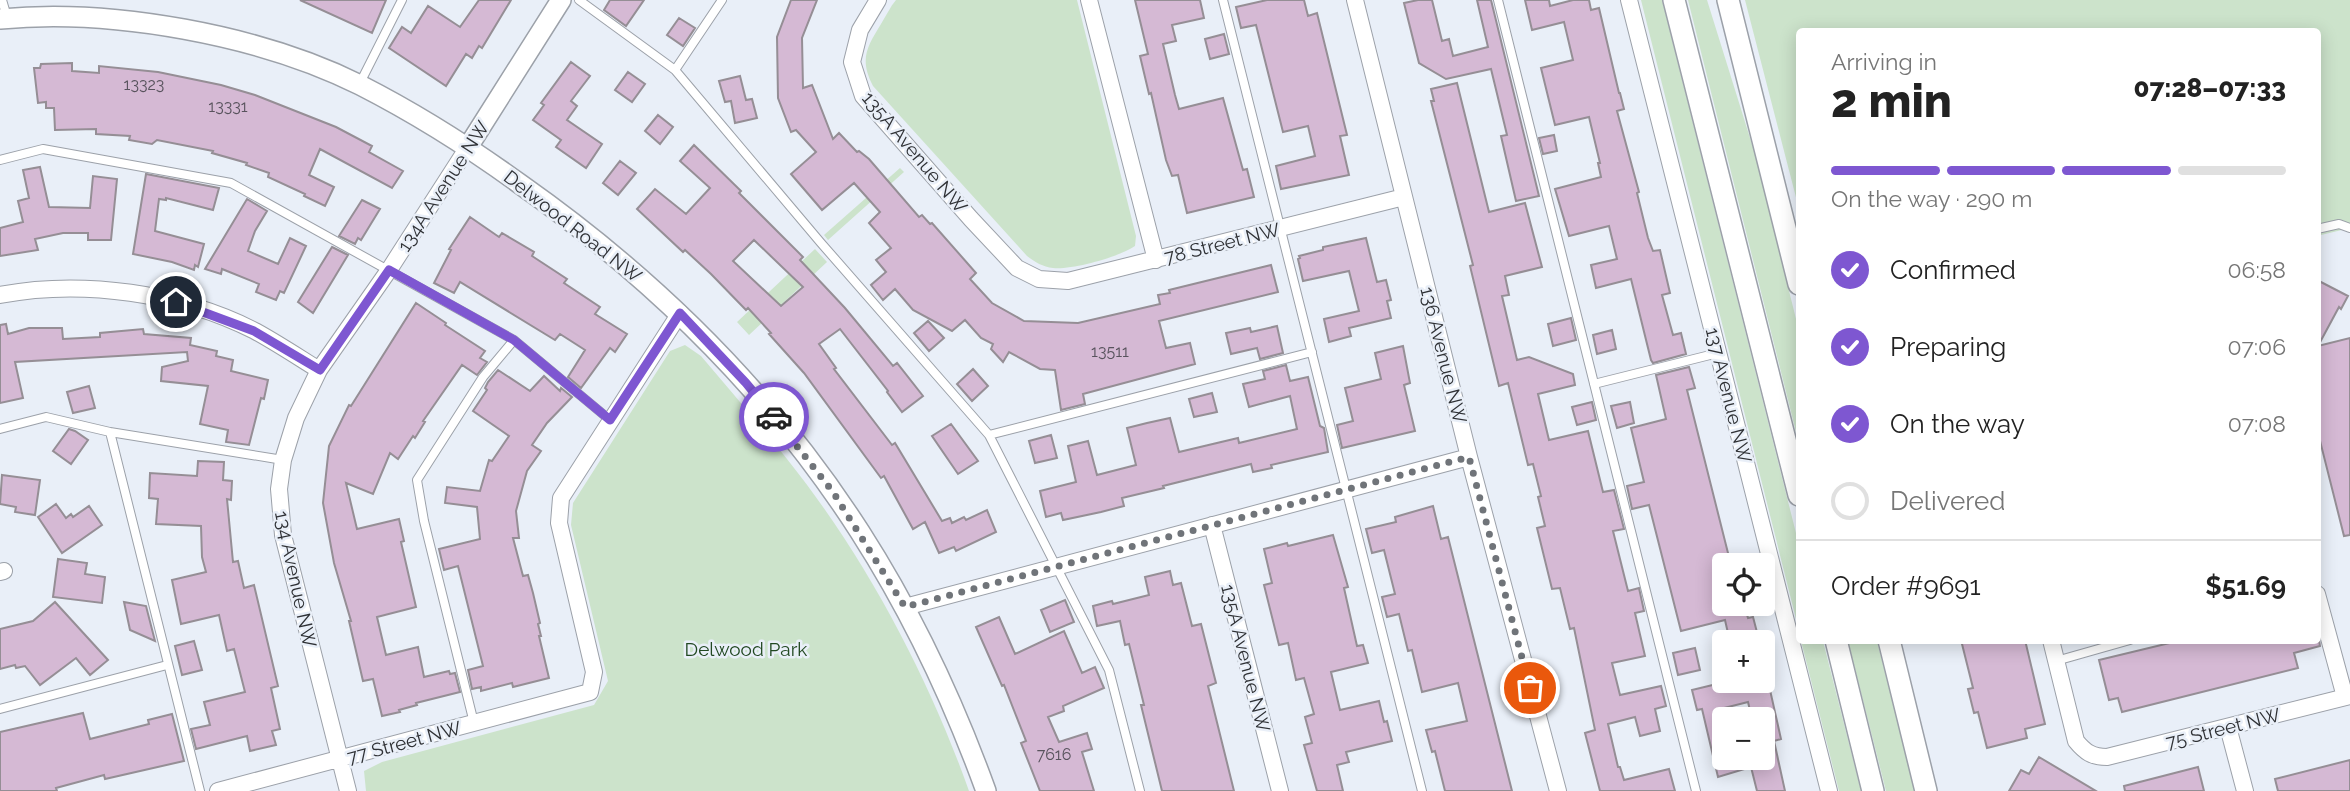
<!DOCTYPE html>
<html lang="en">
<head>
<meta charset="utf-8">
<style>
	:root { --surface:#fff; --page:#f6f6f6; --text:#222; --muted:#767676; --line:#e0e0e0; --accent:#7e57d1 }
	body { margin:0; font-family:Raleway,sans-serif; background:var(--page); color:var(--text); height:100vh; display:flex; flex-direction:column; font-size:26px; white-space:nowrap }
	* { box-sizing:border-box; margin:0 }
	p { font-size:23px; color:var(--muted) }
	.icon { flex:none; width:38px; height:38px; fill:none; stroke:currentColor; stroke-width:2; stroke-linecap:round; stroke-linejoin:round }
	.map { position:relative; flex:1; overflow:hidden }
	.side { position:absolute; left:1796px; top:28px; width:525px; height:616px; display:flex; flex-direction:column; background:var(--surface); border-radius:7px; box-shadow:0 4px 18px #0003 }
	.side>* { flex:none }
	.controls { position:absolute; left:1712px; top:553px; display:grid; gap:14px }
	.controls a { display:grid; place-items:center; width:63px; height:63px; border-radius:7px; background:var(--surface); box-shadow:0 4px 18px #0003; font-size:35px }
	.pin { position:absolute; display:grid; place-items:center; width:60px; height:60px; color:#fff; margin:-30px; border:4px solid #fff; border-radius:50%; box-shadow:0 2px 7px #0007 }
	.courier { position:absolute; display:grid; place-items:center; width:70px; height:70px; margin:-35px; border:5px solid #7e57d1; border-radius:50%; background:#fff; color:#222; box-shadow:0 2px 9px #0007 }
	.overview em { font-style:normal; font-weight:800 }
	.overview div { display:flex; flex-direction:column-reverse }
	.overview { display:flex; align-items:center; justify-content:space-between; height:119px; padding:0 35px }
	h1 { font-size:46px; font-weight:800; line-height:52px }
	.bar { display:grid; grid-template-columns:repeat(4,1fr); gap:10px 7px; align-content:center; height:84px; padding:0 35px }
	.bar i { height:9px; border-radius:5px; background:var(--line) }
	.bar .active { background:var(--accent) }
	.bar p { grid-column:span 4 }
	.line { display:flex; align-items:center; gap:18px; padding:0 35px; border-top:2px solid var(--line) }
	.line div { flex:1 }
	ol { padding:0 35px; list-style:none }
	li { display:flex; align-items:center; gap:21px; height:77px }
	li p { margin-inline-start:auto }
	li .icon { padding:7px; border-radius:50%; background:var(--accent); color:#fff; stroke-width:4 }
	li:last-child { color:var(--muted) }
	li i { width:38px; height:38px; border:4px solid var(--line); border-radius:50% }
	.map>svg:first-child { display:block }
	.green { fill:#cce3cb }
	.building { fill:#d5b9d4; stroke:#958e95; stroke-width:2; fill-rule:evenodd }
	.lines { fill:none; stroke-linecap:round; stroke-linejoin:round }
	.service-casing { stroke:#9ca1a9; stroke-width:10 }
	.minor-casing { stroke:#9ca1a9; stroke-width:18 }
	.tertiary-casing { stroke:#9ca1a9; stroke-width:22 }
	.secondary-casing { stroke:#9ca1a9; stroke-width:24 }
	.service { stroke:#fff; stroke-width:8 }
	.minor { stroke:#fff; stroke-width:16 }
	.tertiary { stroke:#fff; stroke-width:19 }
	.secondary { stroke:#fff; stroke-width:21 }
	.done { stroke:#707479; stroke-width:7; stroke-dasharray:0 12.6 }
	.route { stroke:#7e57d1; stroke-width:9 }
	.labels { text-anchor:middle; stroke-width:5; stroke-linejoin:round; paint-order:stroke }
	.number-label { font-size:16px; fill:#58535d }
	.street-label { font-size:19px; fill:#2f3135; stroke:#e9eff8 }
	.park-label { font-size:19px; fill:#224922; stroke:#e9eff8 }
</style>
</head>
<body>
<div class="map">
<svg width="2350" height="791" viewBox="0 0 2350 791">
	<rect width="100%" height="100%" fill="#e9eff8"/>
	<path class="green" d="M896 0H1077L1136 236 1135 246C1119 257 1072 270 1053 268 1043 267 1035 262 1027 256L873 86C859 59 867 47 881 24 886 16 890 7 896 0Z
		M1641 0H1662L1799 545V631Z
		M1688 0H1707L1755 154 1799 331V444Z
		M1745 0H2350V228L2317 236V32H1799V209Z
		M900 168 904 172 828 240 824 235Z
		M815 249 827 262 749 335 737 322Z
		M685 345 701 356C730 390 759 424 787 459 864 555 928 675 969 791H366L364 771 382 762 594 705 608 681 571 525 573 503 670 351Z
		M1801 641H1823L1861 791H1839Z
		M1848 641H1877L1915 791H1886Z"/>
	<path class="building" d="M300 0H386L372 33Z
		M479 0H511L482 48 479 46 472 58 466 54 446 86 389 48 402 27 411 33 428 6 460 27Z
		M610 0H644L626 26 604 10Z
		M791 0H817L802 38 803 88 812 85 833 139 839 133 857 152 859 151 869 159 919 217 922 215 930 224 932 223 976 273 970 279 992 303 1024 321 1078 323 1160 304 1158 295 1170 293 1169 290 1271 265 1278 292 1159 321 1166 348 1190 343 1195 364 1083 394 1085 404 1061 410 1055 370 1040 369 1009 352 1003 362 991 349 993 344 981 338 965 320 952 331 913 310 895 289 883 300 871 285 886 272 876 260 891 248 869 223 880 212 854 183 822 210 791 174 816 152 796 130 791 132 778 98 777 37Z
		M1135 0H1200L1204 18 1172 25 1176 41 1163 44 1175 95 1179 109 1223 98 1243 170 1247 169 1254 197 1187 213 1178 175 1172 176 1166 160 1151 93 1149 94 1140 56 1148 54Z
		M1267 0H1304L1308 16 1317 13 1347 135 1340 136 1349 175 1281 189 1276 166 1315 156 1308 126 1283 132 1256 25 1241 28 1236 7Z
		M1418 0H1432L1442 41 1449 39 1453 56 1488 47 1477 0H1491L1539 196 1516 201 1501 136 1507 135 1491 69 1446 79 1419 63 1404 3Z
		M1525 0H1549L1550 6 1573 0H1589L1591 10 1599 8 1619 93H1620L1624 109 1617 111 1639 192 1637 193 1648 238 1653 251 1660 250 1670 293 1662 295 1673 335 1681 333 1686 354 1653 363 1651 360 1631 279 1596 288 1591 265 1617 259 1609 226 1569 236 1555 189 1601 177 1598 163H1600L1589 117 1555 125 1541 68 1573 60 1564 22 1532 30Z
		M679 18 695 28 683 46 667 35Z
		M1224 34 1229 54 1210 59 1205 39Z
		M571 62 590 76 571 101 577 106 567 120 602 144 586 168 556 147 561 140 533 120 544 105 541 103Z
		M72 63V71L99 73V66L158 72 221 85 255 95 336 127 372 146 369 152 403 171 392 188 320 149 309 175 334 187 325 206 304 196 305 194 268 177 269 173 246 165 247 163 212 153 213 151 157 140 152 144 129 140 130 136 96 134V129L55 130 54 108H46V102L38 103 34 68H40L41 64Z
		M628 72 645 84 632 102 615 90Z
		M740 76 746 100 752 99 757 118 735 123 731 101 725 102 719 81Z
		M1457 83 1489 212 1525 203 1542 267 1505 276 1509 295 1502 296 1517 360 1529 357 1573 374 1575 385 1538 394 1549 440 1588 431 1603 492 1614 490 1624 529 1613 531 1628 591 1639 588 1644 611 1635 613 1645 656 1612 663 1620 695 1661 686 1666 706 1655 709 1660 731 1640 736 1635 717 1608 724 1618 767H1620L1624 780 1669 769 1675 791H1600L1585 733 1595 730 1574 628 1570 629 1560 588 1552 589 1537 528 1545 526 1538 497 1541 496 1533 464 1528 465 1508 383 1499 386 1470 266 1473 265 1431 101H1434L1431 89Z
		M658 115 673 127 660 144 645 131Z
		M1554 135 1557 151 1543 154 1539 138Z
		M694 145 741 191 739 193 803 257 800 260 845 308 893 366 897 363 923 396 902 412 887 392 888 391 840 329 819 344 836 368 834 369 892 445 895 443 942 521 950 518 952 523 964 517 966 520 987 510 996 532 956 551 954 547 939 553 925 522 913 529 884 476 881 478 804 373 769 334 771 333 748 308 746 310 711 274 685 250 683 252 637 209 655 189 686 214 710 188 680 161ZM754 240 803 287 781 306 733 261Z
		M620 161 636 173 618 195 603 183Z
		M40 167 49 207 90 208 93 176 117 179 111 240H88V233H63L35 239 38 250 0 256V228L23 222 18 201 29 198 23 170Z
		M146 174 219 188 213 210 166 198V200L159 199 155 231 204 244 198 267 195 265 194 270 172 262 133 254Z
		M247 199 267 211 255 231 248 251 278 264 290 238 306 246 284 293 280 291 276 300 256 292 259 284 222 269 221 274 205 269Z
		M362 200 380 209 361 240 358 238 355 244 339 236Z
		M470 217 499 237 502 233 534 252 532 256 567 279 564 283 600 307 595 314 627 334 615 352 610 348 581 388 568 377 585 350 560 334 555 340 460 282 454 293 434 283 451 250 449 249Z
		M1366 238 1377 282 1386 280 1391 300 1387 301 1391 318 1349 328 1351 336 1329 342 1324 319 1359 311 1349 271 1303 281 1298 259 1300 258 1299 256 1323 250V247Z
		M332 247 348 255 313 313 298 302Z
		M2317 280 2348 296 2341 309 2339 307 2318 346 2350 338V535L2344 536 2317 429Z
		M416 303 446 323 445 325 485 351 480 358 487 362 477 375 462 365 423 421 425 422 415 438 413 436 398 459 390 453 373 494 346 483 357 529 399 519 404 541 401 542 416 607 377 617 386 655 418 647 424 677 449 671 450 674 455 673 460 692 416 703 417 705 399 710 400 712 382 716 373 679 363 681 349 621H351L334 563 323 503 329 446 349 405 351 406Z
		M1571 318 1576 340 1553 346 1548 324Z
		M928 321 944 338 929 351 914 333Z
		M6 324 8 334 29 328H62L63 339 100 337V333L143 329 144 334 191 338 190 345 217 351 216 356 233 360 231 371 268 380 264 399 261 398 249 445 226 442 228 430 200 424 208 386 161 381 162 367 188 361 187 352 15 362 23 398 0 403V325Z
		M1277 326 1283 353 1260 359 1257 348 1231 354 1226 333 1250 328 1251 332Z
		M1612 330 1616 349 1597 354 1593 335Z
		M1403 346 1410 383 1404 385 1415 431 1342 448 1337 425 1353 421 1345 388 1381 379 1375 353Z
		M1286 365 1290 381 1308 377 1320 426 1324 428 1328 452 1271 465 1272 468 1253 472 1251 464 1163 486 1164 488 1122 498 1124 506 1101 512 1063 520 1061 513 1046 517 1040 491 1076 482 1068 446 1088 441 1097 475 1136 465 1127 428 1147 423 1170 418 1179 452 1238 438 1239 443 1297 429 1290 396 1249 407 1243 384 1265 379 1263 371Z
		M1689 367 1695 388 1687 390 1729 557 1725 558 1727 565H1724V604H1744L1748 618 1753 617 1759 640 1751 642H1730L1725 620 1681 631 1649 505 1632 509 1627 486 1644 482 1631 428 1666 419 1656 375Z
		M973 369 988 386 972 401 957 384Z
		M498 370 530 391 544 376 560 391 561 388 572 397 547 423 532 445 541 451 527 471 516 511 519 538H513L523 576 528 575 533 593 540 623 538 624 541 636H539L549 678 513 687 512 683 481 691V687L472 689 468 670 483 666 458 566 444 570 439 549 480 539 477 507 445 503 447 487 480 491 489 460 492 461 509 436 473 411 487 390 485 388 488 382Z
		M89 386 95 408 73 413 67 392Z
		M1212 393 1217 412 1194 417 1189 399Z
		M1592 402 1596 420 1577 425 1572 407Z
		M1630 402 1634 423 1617 428 1611 406Z
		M951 424 978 461 958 474 932 436Z
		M69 429 75 431 88 440 71 464 53 451Z
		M1051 435 1057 458 1035 463 1029 441Z
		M198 461 224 462 223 480 232 481 231 500 227 499 233 562 238 561 244 588 254 585 278 686 271 688 280 729 272 731 276 745 250 751 247 736 196 749 191 729 210 725 204 702 245 692 234 649 227 651 219 615 181 624 172 580 206 572 202 557 201 526 156 524 158 499 149 498 150 473 197 476Z
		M2 475 40 480 35 515 15 512 16 507 0 504Z
		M56 504 66 518 71 514 73 517 89 506 102 525 62 553 38 517Z
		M1433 506 1441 539 1448 537 1512 791H1445L1435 751 1432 752 1426 730 1467 721 1458 683 1422 692 1412 650 1408 651 1399 614 1387 617 1382 597 1395 594 1384 550 1372 553 1366 529 1396 522 1395 517Z
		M1333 535 1348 587 1344 588 1357 646 1363 645 1368 663 1331 672 1340 710 1379 701 1384 722 1387 721 1392 741 1346 752 1349 762 1337 765 1343 791H1317L1304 745 1312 743 1305 717 1314 714 1304 678 1296 680 1288 643 1279 645 1264 585 1272 583 1264 549 1287 543 1288 546Z
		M58 559 87 563 85 574 105 577 102 603 53 597Z
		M1170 571 1173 585 1181 583 1192 626 1201 624 1216 683 1208 686 1234 791H1162L1141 705H1144L1129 644 1125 645 1120 621 1097 626 1093 606 1112 601 1113 604 1149 595 1145 577Z
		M1065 600 1074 622 1050 632 1041 610Z
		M55 602 108 660 90 675 76 658 40 685 25 666 16 668 15 665 0 669V629L33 621Z
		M124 602 146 606 155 641 130 630Z
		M999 617 1015 654 1064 631 1082 673 1095 667 1104 688 1063 706 1064 711 1048 717 1059 742 1087 733 1092 749 1082 752 1094 791H1040L1021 743 1026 741 1004 685 1002 686 976 627Z
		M1961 640H2025L2045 724 2025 729 2027 738 1987 748 1978 712 1974 713 1968 689 1973 688Z
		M2182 640H2319L2320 646 2294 653 2298 668 2122 712 2118 698 2109 700 2099 660Z
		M194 641 202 670 182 675 175 646Z
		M1695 648 1700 670 1678 675 1673 653Z
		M1729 681H1768L1781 739 1774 741 1785 791H1757L1751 767 1718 777 1702 709 1697 710 1692 690ZM1748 702 1752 719H1762V758H1724V708Z
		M83 713 90 739 149 724 148 720 172 714 184 761 105 779 104 775 56 788 57 791H0V732Z
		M2039 757 2096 791H2009L2021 770 2029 774Z
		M2350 760V791H2278L2275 779Z
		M2198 767 2204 791H2125L2124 786Z"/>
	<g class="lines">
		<g class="service-casing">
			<path id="service" d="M2 0 7 17
				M579 0 675 70 821 243 989 435 1109 670 1140 791
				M1223 0 1422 791
				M1498 0 1696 791
				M675 70 722 0
				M359 85 402 0
				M0 160 43 149 231 183 514 340 610 420
				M2317 229 2339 224 2350 228
				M1594 384 1718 353
				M0 429 46 417 110 432 200 791
				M110 432 283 460
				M989 435 1312 352
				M2056 661 2130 640
				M0 709 167 665
				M474 723 424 521 417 480 483 377 514 340"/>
		</g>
		<g class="minor-casing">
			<path id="minor" d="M878 0 860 30 852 62 863 96 971 219 1017 268 1039 279 1068 281 1404 197
				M1089 0 1156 260
				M1355 0 1469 457 1558 791
				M1629 0 1829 791
				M0 295C82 279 181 293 255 331 277 343 298 357 319 370
				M1212 525 1280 791
				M0 572 4 571
				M2317 594 2345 697
				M905 607 1469 457
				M2051 640 2076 741C2085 752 2092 757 2107 757L2350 696
				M2228 727 2245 791
				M218 791 590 692 594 672 559 523 561 498 680 313
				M348 791 283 535 279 489 283 460 296 418 319 370 389 270 468 147"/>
		</g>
		<g class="tertiary-casing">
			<path id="tertiary" d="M0 19C111 8 260 35 360 85 415 113 469 147 520 184 655 279 770 392 860 532 912 613 953 700 986 791
				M468 147 561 0"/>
		</g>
		<g class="secondary-casing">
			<path id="secondary" d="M1674 0 1799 495
				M1728 0 1799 284
				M1836 640 1873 791
				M1889 640 1926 791"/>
		</g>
		<use href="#service" class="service"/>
		<use href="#minor" class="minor"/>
		<use href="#tertiary" class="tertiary"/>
		<use href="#secondary" class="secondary"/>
	</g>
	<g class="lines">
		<path class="done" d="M774 417 833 492 905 607 1469 457 1530 688"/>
		<path class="route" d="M176 302 254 331 320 370 389 270 514 340 610 420 680 313 746 383 774 417"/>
	</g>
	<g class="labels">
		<g class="number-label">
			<text x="144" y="90">13323</text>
			<text x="228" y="112">13331</text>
			<text x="1110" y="357">13511</text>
			<text x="1054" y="760">7616</text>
		</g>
		<g class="street-label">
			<text transform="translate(915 152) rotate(50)" y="7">135A Avenue NW</text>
			<text transform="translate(443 186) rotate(-57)" y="7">134A Avenue NW</text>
			<text transform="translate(573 226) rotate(38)" y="7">Delwood Road NW</text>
			<text transform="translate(1222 243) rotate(-14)" y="7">78 Street NW</text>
			<text transform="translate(1444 355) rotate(76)" y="7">136 Avenue NW</text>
			<text transform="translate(1729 395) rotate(76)" y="7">137 Avenue NW</text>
			<text transform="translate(296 579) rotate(78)" y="7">134 Avenue NW</text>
			<text transform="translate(1246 658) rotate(76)" y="7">135A Avenue NW</text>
			<text transform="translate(2223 728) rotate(-14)" y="7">75 Street NW</text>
			<text transform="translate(404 742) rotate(-15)" y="7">77 Street NW</text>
		</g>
		<g class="park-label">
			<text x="746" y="656">Delwood Park</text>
		</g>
	</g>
</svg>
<div class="controls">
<a><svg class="icon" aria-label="locate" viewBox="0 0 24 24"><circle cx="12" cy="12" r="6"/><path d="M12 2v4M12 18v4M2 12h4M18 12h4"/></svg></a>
<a>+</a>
<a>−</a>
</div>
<div class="pin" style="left:1530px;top:688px;background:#ea580c"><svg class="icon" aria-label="bag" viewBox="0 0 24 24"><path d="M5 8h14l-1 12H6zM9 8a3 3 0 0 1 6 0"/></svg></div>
<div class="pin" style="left:176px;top:302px;background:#1f2937"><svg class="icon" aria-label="home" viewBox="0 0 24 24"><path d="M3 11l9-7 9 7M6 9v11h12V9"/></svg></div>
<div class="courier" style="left:774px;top:417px"><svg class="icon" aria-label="car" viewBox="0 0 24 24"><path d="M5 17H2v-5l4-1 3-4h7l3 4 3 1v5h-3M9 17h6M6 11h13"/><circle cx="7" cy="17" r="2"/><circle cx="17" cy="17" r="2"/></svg></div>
<section class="side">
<div class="overview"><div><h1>2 min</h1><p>Arriving in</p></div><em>07:28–07:33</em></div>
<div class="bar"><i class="active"></i><i class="active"></i><i class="active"></i><i></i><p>On the way · 290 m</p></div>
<ol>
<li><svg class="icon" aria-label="check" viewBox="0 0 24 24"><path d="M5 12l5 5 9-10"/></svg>Confirmed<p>06:58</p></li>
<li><svg class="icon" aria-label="check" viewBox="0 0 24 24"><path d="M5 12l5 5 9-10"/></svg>Preparing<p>07:06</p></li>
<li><svg class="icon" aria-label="check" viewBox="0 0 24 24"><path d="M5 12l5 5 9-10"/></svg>On the way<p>07:08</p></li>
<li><i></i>Delivered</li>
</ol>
<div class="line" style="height:91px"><div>Order #9691</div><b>$51.69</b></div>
</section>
</div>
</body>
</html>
